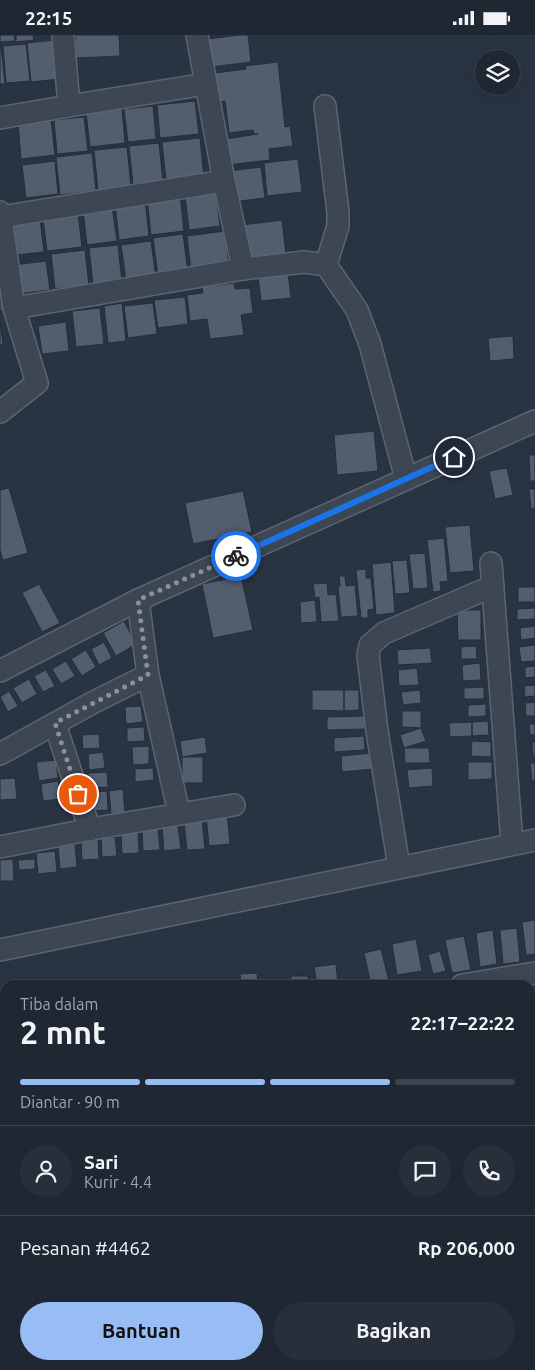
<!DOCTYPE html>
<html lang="id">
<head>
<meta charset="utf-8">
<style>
	:root { --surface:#1f2732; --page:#272f3a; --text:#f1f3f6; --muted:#a1a5ac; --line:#3c444d; --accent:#98bcf4 }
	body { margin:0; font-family:Ubuntu,sans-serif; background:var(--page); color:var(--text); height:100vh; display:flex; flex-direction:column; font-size:19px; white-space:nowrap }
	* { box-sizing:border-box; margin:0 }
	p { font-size:16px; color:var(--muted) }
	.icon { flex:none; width:28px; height:28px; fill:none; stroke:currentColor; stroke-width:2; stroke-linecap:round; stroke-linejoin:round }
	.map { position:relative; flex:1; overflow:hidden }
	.details { position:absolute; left:0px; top:945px; width:535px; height:390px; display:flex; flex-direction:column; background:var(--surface); border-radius:15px 15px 0 0; box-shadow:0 5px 20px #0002,0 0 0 1px var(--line) }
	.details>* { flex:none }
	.tools { position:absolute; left:475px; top:15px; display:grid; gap:10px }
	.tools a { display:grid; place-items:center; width:45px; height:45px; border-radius:50%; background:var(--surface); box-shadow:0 5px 20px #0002,0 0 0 1px var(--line); font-size:25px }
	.pin { position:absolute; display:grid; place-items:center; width:42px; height:42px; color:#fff; margin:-21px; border:2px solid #fff; border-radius:50%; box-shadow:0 1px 5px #0007 }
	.courier { position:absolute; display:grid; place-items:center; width:50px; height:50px; margin:-25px; border:4px solid #1a73e8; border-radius:50%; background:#fff; color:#222; box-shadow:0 1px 6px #0007 }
	.headline em { font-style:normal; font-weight:700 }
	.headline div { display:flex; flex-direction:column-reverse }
	.headline { display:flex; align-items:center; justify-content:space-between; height:85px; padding:0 20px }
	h1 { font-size:32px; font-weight:700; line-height:38px }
	.bar { display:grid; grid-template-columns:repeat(4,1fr); gap:8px 5px; align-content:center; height:60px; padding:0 20px }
	.bar i { height:6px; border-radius:4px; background:var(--line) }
	.bar .active { background:var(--accent) }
	.bar p { grid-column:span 4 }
	.line { display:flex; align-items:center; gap:12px; padding:0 20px; border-top:1px solid var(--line) }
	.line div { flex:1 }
	.round { display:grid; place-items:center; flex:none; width:52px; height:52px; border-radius:26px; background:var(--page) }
	.primary-button { display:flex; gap:10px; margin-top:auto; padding:10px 20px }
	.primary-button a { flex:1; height:58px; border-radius:30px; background:var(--accent); color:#111; font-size:20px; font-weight:700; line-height:58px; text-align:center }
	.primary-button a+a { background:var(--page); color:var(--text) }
	.status { display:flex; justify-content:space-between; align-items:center; height:35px; padding:0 25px; background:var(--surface); direction:ltr }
	.status svg { height:14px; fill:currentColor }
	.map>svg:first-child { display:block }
	.building { fill:#525d6e; stroke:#242d3a }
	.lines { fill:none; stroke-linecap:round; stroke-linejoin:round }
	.minor-casing { stroke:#5c6470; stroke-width:24 }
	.minor { stroke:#3d4653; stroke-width:21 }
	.done { stroke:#88909c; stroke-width:5; stroke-dasharray:0 9 }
	.route { stroke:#1a73e8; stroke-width:6 }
</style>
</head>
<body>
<div class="status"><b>22:15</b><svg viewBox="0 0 49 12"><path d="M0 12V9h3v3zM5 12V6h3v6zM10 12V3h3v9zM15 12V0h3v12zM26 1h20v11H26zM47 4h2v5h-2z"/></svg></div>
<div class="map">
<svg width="535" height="1335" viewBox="0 0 535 1335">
	<rect width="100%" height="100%" fill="#293443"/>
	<path class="building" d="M0 0H14L15 6 0 7Z
		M16 0H33L34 5 16 7Z
		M75 0H119L120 21 76 23Z
		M239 0H248L251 27 211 32 208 4Z
		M55 5 59 44 31 47 27 8Z
		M26 9 30 46 6 48 3 11Z
		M0 12H1L5 49H0Z
		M278 27 285 92 290 91 293 111 269 114 270 125 228 130 225 104 258 99H254L253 95 229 98 225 66 219 67 215 38 246 34 245 31Z
		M195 66 199 99 160 103 157 70Z
		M153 71 156 104 128 107 124 74Z
		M122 74 125 108 90 112 86 77Z
		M84 82 88 116 57 119 54 85Z
		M51 84 55 120 21 124 18 88Z
		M200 103 204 143 166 146 162 107Z
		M159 108 163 147 133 150 129 111Z
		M127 112 131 152 98 156 94 115Z
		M92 118 96 156 60 160 56 122Z
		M298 124 302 157 267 161 264 128Z
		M55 126 58 159 26 163 22 130Z
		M261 132 265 163 232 167 229 136Z
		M216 157 220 191 189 195 185 161Z
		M180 160 184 196 151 200 147 164Z
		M145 165 149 201 119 205 115 169Z
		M112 171 117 206 87 210 83 175Z
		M78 178 82 212 47 216 43 183Z
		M40 184 44 217 17 220 13 188Z
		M282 185 286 219 246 224 242 190Z
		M225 196 229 232 191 236 187 201Z
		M183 199 188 237 158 241 153 203Z
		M151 206 156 243 126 246 121 210Z
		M118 210 122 247 93 250 89 213Z
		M85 215 89 250 55 254 51 219Z
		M46 226 50 255 17 259 13 230Z
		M288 237 291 263 261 266 258 241Z
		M234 248 235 254 250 253 253 278 241 280 244 300 210 304 207 284 190 286 187 260 203 258 202 252Z
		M2 258 4 275 0 276V259Z
		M185 262 188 289 158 293 154 265Z
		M122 268 126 306 108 308 104 271Z
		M153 268 157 299 128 303 124 271Z
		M100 273 104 309 76 312 72 276Z
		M66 287 69 316 42 319 38 291Z
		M0 288 3 309 0 310Z
		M513 301 514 324 490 326 488 303Z
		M374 396 378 436 337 440 334 400Z
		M529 420H535V446H530Z
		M507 433 513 460 495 464 489 436Z
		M9 453 28 518 3 525 0 515V455Z
		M529 454H535V473L531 474Z
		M243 456 252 497 193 509 185 468Z
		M470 490 474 536 450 538 445 492Z
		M444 503 448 546 440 547 441 556 433 557 427 505Z
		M425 518 428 553 413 554 409 519Z
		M407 525 410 558 395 559 392 526Z
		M391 527 395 578 376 580 372 529Z
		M366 534V543H371L374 574 368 575V583H361L356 535Z
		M241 541 253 595 213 603 202 549Z
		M339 541H345L346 551 355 550 358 581 341 582 338 552 340 551Z
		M327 548 328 560 336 559 339 586 321 587 319 562 315 563 313 549Z
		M39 549 60 588 42 597 22 558Z
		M518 552H535V567H518Z
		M315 565 317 587 301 588 300 567Z
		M535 573V584L517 585V574Z
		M457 575H481V605H458Z
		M124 586 136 609 116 621 103 598Z
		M535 591V603L521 605 520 593Z
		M104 607 112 623 99 630 91 614Z
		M535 610V626L521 627 519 612Z
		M476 611 477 624H461V612Z
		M430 613 432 628 398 630 397 615Z
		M86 615 96 632 82 641 71 624Z
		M66 626 75 641 61 649 52 634Z
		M480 628 481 645 463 646 462 630Z
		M535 631V642L525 643V632Z
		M417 633 419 650 399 651 398 635Z
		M46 635 55 651 43 657 34 641Z
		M29 644 37 659 22 668 13 653Z
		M535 650V661L525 662 524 651Z
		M484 652V664H464V653Z
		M312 655H344V676L312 675Z
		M344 655H359V675L344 676Z
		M420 655 421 668 403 670 401 657Z
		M9 656 18 671 8 677 0 662Z
		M535 667V681H526L525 668Z
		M486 669V681L468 682V670Z
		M141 671 143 687 126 689 125 672Z
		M402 676H421V693L402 692Z
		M365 681V694L327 695V682Z
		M488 686 489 700 472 701V687Z
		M472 687V701L450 702 449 688Z
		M529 689H535V700H530Z
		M144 692 145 706 127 707V693Z
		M421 693 426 706 404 713 400 700Z
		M99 699 100 713 83 714 82 700Z
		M364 701 365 715 334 717V703Z
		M205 702 207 718 182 722 180 706Z
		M472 706 491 707V722L471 721Z
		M532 707H535V722H533Z
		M149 711V729L133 730 132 712Z
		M404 713H429L430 728H405Z
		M103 717 105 733 89 735 88 719Z
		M371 718 373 734 342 737 341 721Z
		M182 722H203V748H182Z
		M56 725 58 743 39 746 36 727Z
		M468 727H492V744L468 745Z
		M530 728H535V745L532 746Z
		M153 733 154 745 135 747V734Z
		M432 733 433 751 409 753 407 735Z
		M107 737 108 752 88 753V738Z
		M15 743 17 764 0 765V744Z
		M58 746 61 764 43 766 41 749Z
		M123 754 125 778 111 779 109 756Z
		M107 756 108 775 92 776 91 757Z
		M227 777 230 809 209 811 206 779Z
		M202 785 205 814 187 815 184 787Z
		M178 791 181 814 164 816 162 792Z
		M142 794H158L160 815 143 816Z
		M138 796 139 818 122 819 121 797Z
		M115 802 117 821 102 822 101 803Z
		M98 804 99 824 82 825 81 805Z
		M75 809 77 832 60 834 58 810Z
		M55 816 57 837 38 839 36 818Z
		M13 824 14 846H0V825Z
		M35 824V834L19 835 18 825Z
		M535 885V919L526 920 522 887Z
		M517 893 520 927 503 929 500 895Z
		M493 895 497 929 480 932 476 898Z
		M464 901 471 935 452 938 445 905Z
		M416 904 422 936 397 940 392 909Z
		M381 914 389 946 371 950 364 918Z
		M440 916 446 936 433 939 428 920Z
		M336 929 338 950H317L314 932Z
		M257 938 258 950H241L240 939Z
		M291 941H308V950H291Z
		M231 944 232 950H217V945Z
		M205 947 206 950H186V949Z
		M530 965H535V996L530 997Z
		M5 984V1011H0V985Z
		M530 1003 534 1033 530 1034Z
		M530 1066H535V1095L530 1096Z
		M535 1109V1130L530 1131V1110Z
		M81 1330H117L86 1335H82Z"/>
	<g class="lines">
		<g class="minor-casing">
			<path id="minor" d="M197 0 224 146 243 234
				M69 71 206 49
				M325 71 338 177V191L326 230
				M0 83 69 71 63 0
				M0 177 14 273 37 348 0 377
				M1 182 224 146
				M14 273 243 234 304 227 326 230 357 275 370 309 406 444
				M491 528 512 809
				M138 565 148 640 179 778
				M0 636 138 565 535 386
				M55 689 90 795
				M0 719 92 668 148 640
				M0 812 97 793 234 770
				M399 832 377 696 368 620 370 610 384 598 493 551
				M0 915 535 805
				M462 950 535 938
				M0 1034 5 1033
				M530 1042 535 1041
				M0 1140 5 1168
				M0 1236 5 1235
				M530 1289 535 1296
				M163 1330 164 1335"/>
		</g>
		<use href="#minor" class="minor"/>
	</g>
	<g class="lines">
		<path class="done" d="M78 759 55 688 148 640 138 565 236 521"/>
		<path class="route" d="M236 521 454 422"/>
	</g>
</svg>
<div class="tools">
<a><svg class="icon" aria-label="layers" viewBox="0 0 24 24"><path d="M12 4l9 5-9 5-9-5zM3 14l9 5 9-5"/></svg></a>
</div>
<div class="pin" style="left:78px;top:759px;background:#ea580c"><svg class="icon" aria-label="bag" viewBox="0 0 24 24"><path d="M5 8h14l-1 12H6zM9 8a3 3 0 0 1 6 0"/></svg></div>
<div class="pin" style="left:454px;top:422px;background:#1f2937"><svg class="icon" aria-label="home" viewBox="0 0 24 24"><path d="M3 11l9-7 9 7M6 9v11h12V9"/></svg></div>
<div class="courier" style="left:236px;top:521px"><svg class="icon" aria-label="bike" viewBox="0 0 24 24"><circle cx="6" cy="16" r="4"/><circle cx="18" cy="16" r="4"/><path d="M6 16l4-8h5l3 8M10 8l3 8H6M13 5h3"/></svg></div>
<section class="details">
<div class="headline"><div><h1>2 mnt</h1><p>Tiba dalam</p></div><em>22:17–22:22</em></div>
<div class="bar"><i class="active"></i><i class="active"></i><i class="active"></i><i></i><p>Diantar · 90 m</p></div>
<div class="line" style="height:90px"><a class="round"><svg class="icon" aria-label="person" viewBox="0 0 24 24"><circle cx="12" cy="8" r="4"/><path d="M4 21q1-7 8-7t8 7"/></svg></a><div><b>Sari</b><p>Kurir · 4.4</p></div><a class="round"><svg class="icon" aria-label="chat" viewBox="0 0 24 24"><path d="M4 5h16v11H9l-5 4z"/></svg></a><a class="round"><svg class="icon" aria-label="phone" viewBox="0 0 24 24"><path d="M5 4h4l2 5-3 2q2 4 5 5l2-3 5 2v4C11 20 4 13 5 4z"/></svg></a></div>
<div class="line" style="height:65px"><div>Pesanan #4462</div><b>Rp 206,000</b></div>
<div class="primary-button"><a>Bantuan</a><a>Bagikan</a></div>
</section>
</div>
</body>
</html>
